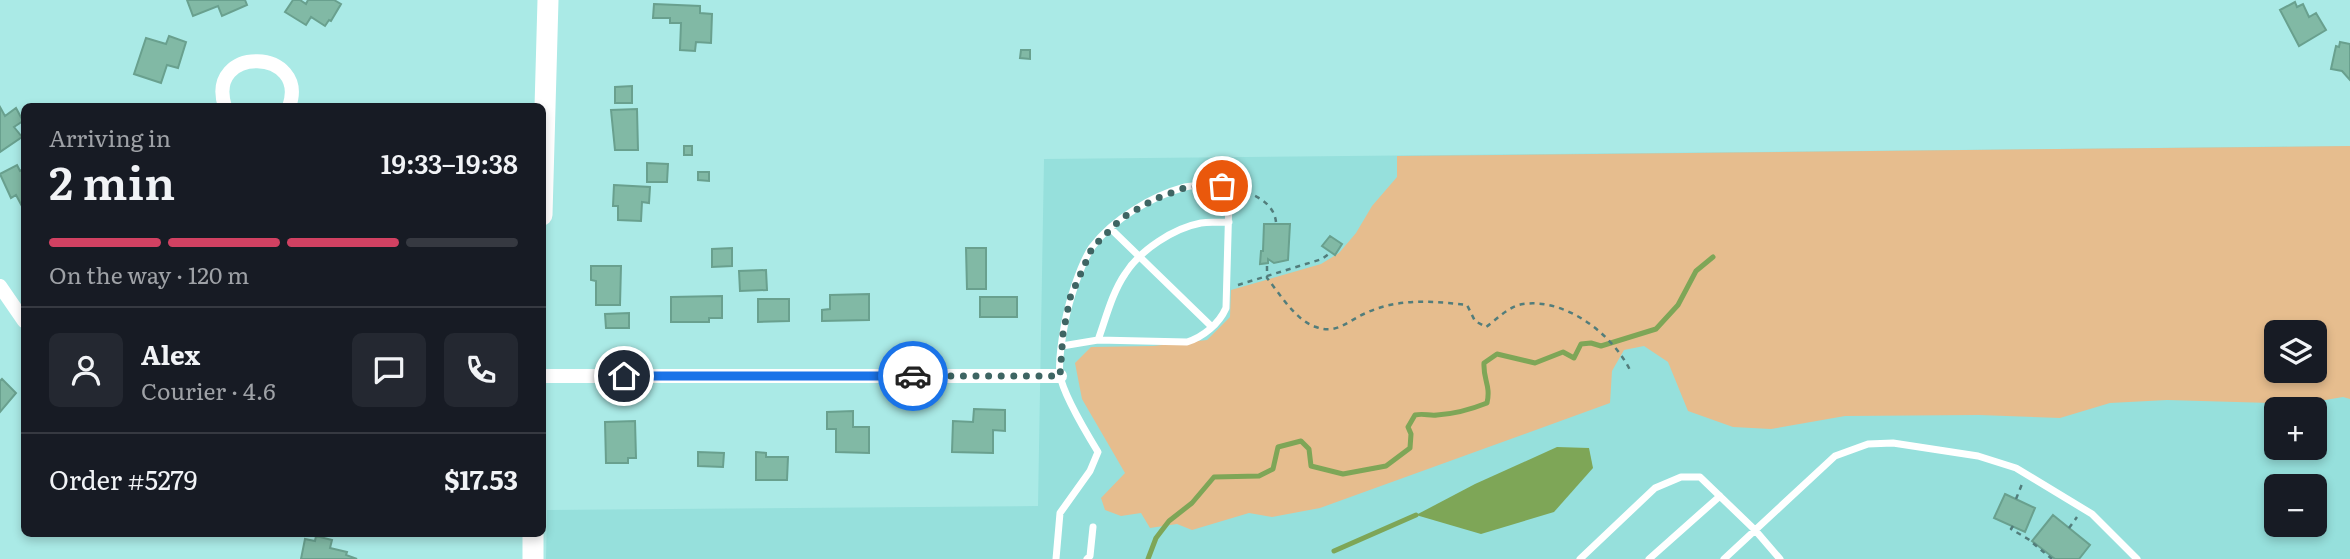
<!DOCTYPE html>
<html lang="en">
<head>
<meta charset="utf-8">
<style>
	:root { --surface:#171b24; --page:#242831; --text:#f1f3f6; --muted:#9ea1a6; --line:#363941; --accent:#d14162 }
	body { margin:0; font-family:Literata,serif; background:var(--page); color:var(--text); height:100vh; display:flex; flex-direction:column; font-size:26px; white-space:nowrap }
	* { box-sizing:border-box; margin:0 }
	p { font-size:23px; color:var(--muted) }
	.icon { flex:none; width:38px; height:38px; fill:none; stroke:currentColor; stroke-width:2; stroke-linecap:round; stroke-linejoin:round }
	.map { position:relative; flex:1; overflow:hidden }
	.panel { position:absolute; left:21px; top:103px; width:525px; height:434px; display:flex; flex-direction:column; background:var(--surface); border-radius:10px; box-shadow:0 4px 10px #0003 }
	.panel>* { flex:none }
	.controls { position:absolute; left:2264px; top:320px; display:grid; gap:14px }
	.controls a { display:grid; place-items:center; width:63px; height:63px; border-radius:10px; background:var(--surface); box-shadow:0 4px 10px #0003; font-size:35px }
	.pin { position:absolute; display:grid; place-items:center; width:60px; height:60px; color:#fff; margin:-30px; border:4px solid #fff; border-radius:50%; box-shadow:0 2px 7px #0007 }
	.courier { position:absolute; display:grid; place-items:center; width:70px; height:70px; margin:-35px; border:5px solid #1a73e8; border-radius:50%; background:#fff; color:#222; box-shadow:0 2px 9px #0007 }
	.head em { font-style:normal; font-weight:600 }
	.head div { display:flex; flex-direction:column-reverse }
	.head { display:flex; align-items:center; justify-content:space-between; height:119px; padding:0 28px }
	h1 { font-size:46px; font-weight:600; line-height:52px }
	.bar { display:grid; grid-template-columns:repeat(4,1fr); gap:10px 7px; align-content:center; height:84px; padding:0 28px }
	.bar i { height:9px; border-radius:5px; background:var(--line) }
	.bar .selected { background:var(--accent) }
	.bar p { grid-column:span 4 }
	.line { display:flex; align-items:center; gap:18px; padding:0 28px; border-top:2px solid var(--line) }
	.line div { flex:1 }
	.round { display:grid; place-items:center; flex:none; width:74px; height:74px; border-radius:10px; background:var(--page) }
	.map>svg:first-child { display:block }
	.built { fill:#96e0dc; fill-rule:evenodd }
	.green { fill:#e6bd8e; fill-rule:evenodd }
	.water { fill:#7ea657 }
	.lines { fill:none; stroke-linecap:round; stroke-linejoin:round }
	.stream { stroke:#7ea657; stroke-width:5 }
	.building { fill:#81b9a5; stroke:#69a08e; stroke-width:2 }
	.path { stroke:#527d7b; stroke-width:2.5; stroke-dasharray:5 5; stroke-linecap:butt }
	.lane { stroke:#fff; stroke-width:7 }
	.street { stroke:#fff; stroke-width:14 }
	.secondary { stroke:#fff; stroke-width:21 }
	.done { stroke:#3e6563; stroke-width:7; stroke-dasharray:0 12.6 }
	.route { stroke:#1a73e8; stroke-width:9 }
</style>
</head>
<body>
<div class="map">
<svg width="2350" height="559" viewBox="0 0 2350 559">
	<rect width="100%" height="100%" fill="#aaeae6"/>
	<path class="built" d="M2350 146V559H546L547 510 1038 506 1044 159ZM2277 332H2315V371H2277ZM2277 410H2315V448H2277ZM2277 486H2315V525H2277Z"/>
	<path class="green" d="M2350 146V399L2343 397 2302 404 2167 400 2110 403 2060 418 1979 415 1845 416 1771 429 1733 427 1688 411 1668 362 1644 346 1624 350 1612 371 1610 403 1320 508 1272 517 1249 513 1192 530 1177 524 1150 528 1141 513 1121 516 1105 510 1101 498 1125 473 1082 399 1075 363 1091 347 1153 346 1207 340 1230 317 1231 290 1321 264 1339 253 1356 233 1372 206 1397 177V156ZM2277 332H2315V371H2277Z"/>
	<path class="water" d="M1557 447 1589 448 1593 468 1554 512 1481 534 1416 515 1475 484Z"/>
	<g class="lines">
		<path class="stream" d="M1334 551 1416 515
			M1148 559 1156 538 1169 521 1192 503 1214 477 1259 476 1273 469 1278 447 1301 441 1309 449 1311 466 1343 474 1386 466 1410 448 1411 434 1408 427 1415 415C1424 413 1429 416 1437 415 1454 414 1472 409 1487 403 1491 385 1483 380 1484 363L1497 354 1535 363 1563 352 1574 358 1581 344 1591 343 1601 346 1656 329 1678 305 1696 271 1713 257"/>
	</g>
	<path class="building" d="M187 0H245L247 5 222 16 218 6 193 16Z
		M293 0H300L306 4 308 0H334L341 4 331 21 329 20 325 26 311 17 306 25 285 12Z
		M2295 2 2297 7 2303 4 2309 17 2316 13 2326 30 2299 46 2280 10Z
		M654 4 700 6V13L712 14 711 43 696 42 695 51 680 50 681 23H670V18H653Z
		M169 36 186 42 178 68 167 65 161 83 134 74 146 38 166 44Z
		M2340 42 2350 44V80L2342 71 2331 69 2336 46 2339 47Z
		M1021 50H1030V59L1020 58Z
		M632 86V103H615V87Z
		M0 107 5 116 16 108 23 121 14 127 22 137 0 152Z
		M637 109 638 150H615L611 110Z
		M684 146H692V155H684Z
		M647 163 668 164 667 182H647Z
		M17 165 20 171 24 169V210L16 195 11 198 0 174Z
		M698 172H709V181L698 180Z
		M614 185 650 187 649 203 642 202 641 221 618 220V206H613Z
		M1264 224H1290L1288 260 1274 263 1268 259V263L1260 264 1261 251H1263Z
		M1330 236 1342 244 1335 255 1322 246Z
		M732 248V266L712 267V249Z
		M966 248H986V289H967Z
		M591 266H621L620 305H596V281L591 280Z
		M766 270 767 290 740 291 739 271Z
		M869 294V320L822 321V310L830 309V295Z
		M722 296V318H709V322H671V297Z
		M980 297H1017V317H980Z
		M758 299H789V321L758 322Z
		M629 313V328H606L605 314Z
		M2 379 16 393 0 412V381Z
		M974 409 1005 410V431L993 430V453L952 452 953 421 973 422Z
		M853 411V427H869V453L836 452V429H827V412Z
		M635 421 636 458H628V463H606L605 422Z
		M698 452 724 453 723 467 698 466Z
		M756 452 766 453V457H788L787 480H756Z
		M2005 494 2035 508 2025 532 1994 518Z
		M2053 515 2090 545 2079 559H2055L2032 541Z
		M316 536 332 540 330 548 347 552 346 555 357 559H301L305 539 315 541Z"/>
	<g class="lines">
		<path class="path" d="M1236 190C1254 193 1274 203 1276 222
			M1267 266V278C1280 294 1295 320 1316 327 1337 335 1349 320 1366 313 1398 298 1433 301 1467 305L1475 321 1486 327C1497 319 1509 306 1523 304 1566 298 1612 334 1630 370
			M1238 285 1322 259 1330 253
			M2016 499 2022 484
			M2013 526 2011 529 2028 539 2052 559
			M2069 528 2077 517"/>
		<path class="lane" d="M1111 229 1212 327
			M1098 340C1106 318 1112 293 1125 274 1140 250 1174 228 1201 223 1210 222 1220 222 1229 222
			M1056 559 1060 513 1090 471 1098 452C1087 434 1063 394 1060 375 1058 359 1062 338 1065 322 1069 301 1080 265 1092 247 1113 219 1152 196 1185 187 1197 184 1211 186 1222 186L1229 199 1226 308C1219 324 1203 337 1187 342L1098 340 1062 346
			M1087 559 1090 556 1093 527
			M1580 559 1655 488 1681 477H1700L1755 530 1780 559
			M1649 559 1720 496
			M1724 559 1835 456 1868 444 1893 443 1978 456 2016 468 2092 514 2137 559"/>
		<path class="street" d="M225 107C205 44 310 48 289 107
			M0 286 24 321
			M542 376H1060"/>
		<path class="secondary" d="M542 215 548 0
			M533 559V534"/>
	</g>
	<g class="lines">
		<path class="done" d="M913 376H1060L1063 334 1070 298 1092 248 1122 218 1155 199 1187 187 1222 186"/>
		<path class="route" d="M624 376H913"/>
	</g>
</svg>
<div class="controls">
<a><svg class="icon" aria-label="layers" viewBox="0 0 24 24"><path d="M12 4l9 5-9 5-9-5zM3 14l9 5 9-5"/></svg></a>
<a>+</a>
<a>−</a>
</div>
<div class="pin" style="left:1222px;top:186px;background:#ea580c"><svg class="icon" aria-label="bag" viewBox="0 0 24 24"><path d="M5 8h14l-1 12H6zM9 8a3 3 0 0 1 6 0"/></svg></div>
<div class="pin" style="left:624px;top:376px;background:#1f2937"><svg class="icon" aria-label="home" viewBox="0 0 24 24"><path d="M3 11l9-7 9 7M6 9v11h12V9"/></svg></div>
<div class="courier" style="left:913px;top:376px"><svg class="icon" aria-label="car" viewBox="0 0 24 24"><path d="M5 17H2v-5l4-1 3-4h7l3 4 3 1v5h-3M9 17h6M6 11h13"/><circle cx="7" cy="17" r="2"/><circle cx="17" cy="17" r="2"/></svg></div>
<section class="panel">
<div class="head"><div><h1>2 min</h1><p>Arriving in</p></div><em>19:33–19:38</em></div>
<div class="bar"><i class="selected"></i><i class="selected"></i><i class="selected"></i><i></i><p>On the way · 120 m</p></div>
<div class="line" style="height:126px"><a class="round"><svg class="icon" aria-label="person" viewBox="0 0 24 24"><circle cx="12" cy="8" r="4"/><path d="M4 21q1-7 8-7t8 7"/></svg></a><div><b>Alex</b><p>Courier · 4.6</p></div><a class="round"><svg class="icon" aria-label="chat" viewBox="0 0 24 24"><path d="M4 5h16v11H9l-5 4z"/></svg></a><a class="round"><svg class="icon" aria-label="phone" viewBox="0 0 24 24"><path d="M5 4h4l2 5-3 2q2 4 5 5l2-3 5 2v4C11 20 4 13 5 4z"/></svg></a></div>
<div class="line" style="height:91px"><div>Order #5279</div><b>$17.53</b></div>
</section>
</div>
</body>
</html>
